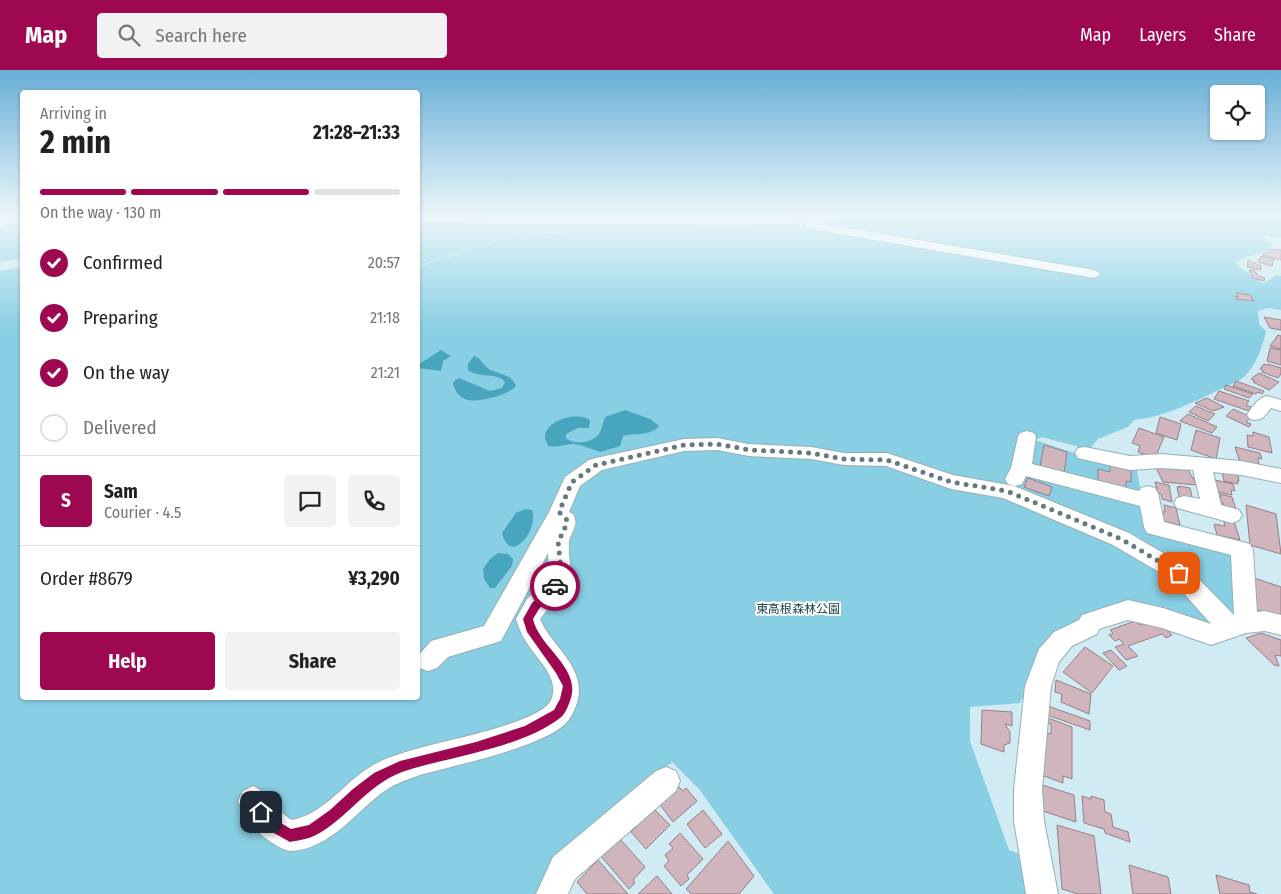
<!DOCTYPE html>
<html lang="en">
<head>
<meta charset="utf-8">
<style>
	:root { --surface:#fff; --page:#f2f2f2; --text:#222; --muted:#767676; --line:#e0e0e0; --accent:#9e0851 }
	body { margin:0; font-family:"Fira Sans Condensed","Noto Sans JP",sans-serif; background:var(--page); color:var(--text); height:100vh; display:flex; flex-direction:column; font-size:19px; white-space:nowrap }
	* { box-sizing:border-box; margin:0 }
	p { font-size:16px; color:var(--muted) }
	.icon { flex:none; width:28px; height:28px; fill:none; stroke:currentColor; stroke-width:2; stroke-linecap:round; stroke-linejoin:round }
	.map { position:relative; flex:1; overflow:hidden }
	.drawer { position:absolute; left:20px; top:20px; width:400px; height:610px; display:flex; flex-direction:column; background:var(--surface); border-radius:5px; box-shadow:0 1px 4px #0004 }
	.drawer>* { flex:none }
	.controls { position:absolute; left:1210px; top:15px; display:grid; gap:10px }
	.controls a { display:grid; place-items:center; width:55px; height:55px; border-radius:5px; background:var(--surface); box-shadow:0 1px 4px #0004; font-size:25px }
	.pin { position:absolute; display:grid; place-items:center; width:42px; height:42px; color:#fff; margin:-21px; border-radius:10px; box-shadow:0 2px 8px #0006 }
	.courier { position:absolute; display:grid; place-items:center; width:50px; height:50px; margin:-25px; border:4px solid #9e0851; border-radius:50%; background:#fff; color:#222; box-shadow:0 1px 6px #0007 }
	.headline em { font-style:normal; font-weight:700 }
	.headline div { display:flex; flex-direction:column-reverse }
	.headline { display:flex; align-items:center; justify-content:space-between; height:85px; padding:0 20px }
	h1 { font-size:32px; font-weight:700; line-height:38px }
	.bar { display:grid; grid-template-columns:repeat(4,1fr); gap:8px 5px; align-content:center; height:60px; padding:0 20px }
	.bar i { height:6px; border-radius:4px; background:var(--line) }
	.bar .current { background:var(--accent) }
	.bar p { grid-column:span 4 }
	.line { display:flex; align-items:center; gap:12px; padding:0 20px; border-top:1px solid var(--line) }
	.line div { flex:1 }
	.round { display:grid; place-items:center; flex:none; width:52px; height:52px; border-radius:5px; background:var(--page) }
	ol { padding:0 20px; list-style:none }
	li { display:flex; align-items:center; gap:15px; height:55px }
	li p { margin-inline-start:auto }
	li .icon { padding:5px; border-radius:50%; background:var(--accent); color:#fff; stroke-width:4 }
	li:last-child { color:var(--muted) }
	li i { width:28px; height:28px; border:2px solid var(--line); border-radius:50% }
	.cta { display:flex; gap:10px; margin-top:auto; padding:10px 20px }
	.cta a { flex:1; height:58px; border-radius:5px; background:var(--accent); color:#fff; font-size:20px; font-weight:700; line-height:58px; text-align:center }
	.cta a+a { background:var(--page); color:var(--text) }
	header { display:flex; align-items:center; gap:30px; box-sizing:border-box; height:70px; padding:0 25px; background:var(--accent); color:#fff }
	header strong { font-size:24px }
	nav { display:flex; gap:28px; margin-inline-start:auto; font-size:18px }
	.search { width:350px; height:45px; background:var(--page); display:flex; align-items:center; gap:12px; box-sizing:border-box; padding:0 18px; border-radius:5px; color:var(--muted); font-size:19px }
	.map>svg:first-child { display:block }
	.green { fill:#89cfe4 }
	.water { fill:#48a5be }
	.building { fill:#d0b6bc; stroke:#967e84 }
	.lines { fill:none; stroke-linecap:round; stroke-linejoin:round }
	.minor-casing { stroke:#95afb7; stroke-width:2 }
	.minor { fill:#fff; fill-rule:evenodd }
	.route { fill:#9e0851 }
	.done { stroke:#68787e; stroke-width:5; stroke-dasharray:0 9 }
	.labels { text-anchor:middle; stroke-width:4; stroke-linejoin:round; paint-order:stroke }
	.park-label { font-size:12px; fill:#19434e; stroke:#fff }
</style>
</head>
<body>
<header>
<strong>Map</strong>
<div class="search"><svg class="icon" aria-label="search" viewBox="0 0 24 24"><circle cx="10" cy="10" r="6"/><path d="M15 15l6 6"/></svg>Search here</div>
<nav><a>Map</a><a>Layers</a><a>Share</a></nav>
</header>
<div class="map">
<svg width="1281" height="824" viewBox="0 0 1281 824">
	<rect width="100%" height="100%" fill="#d0ebf4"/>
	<path class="green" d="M0 146H22V189L0 192Z
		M418 146H1281V167H1265L1271 173 1272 177C1264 184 1247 185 1236 192L1237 195 1263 214 1276 205 1281 206V240L1268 238 1258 241 1259 254 1266 261C1262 278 1257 293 1245 306 1239 312 1228 315 1221 319 1193 332 1165 347 1134 350L1128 357 1098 369 1090 378H1083L1042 367 1035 370 1095 390 1136 396 1148 459 1233 483 1235 549 1206 558 1131 536 1039 590 1020 633 970 637V671L1009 780 1025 786 1030 824H774L699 719 672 692 554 794 541 824H0V201L22 197V628H418V197L522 162 555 163 573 168 557 162 523 161 418 196Z"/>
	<path class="water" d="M441 280 451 286 443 291 441 301 418 298V295Z
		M474 286C481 288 483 295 489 299 499 305 511 303 516 316 509 325 475 334 465 329 458 326 455 320 453 314L454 311 459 308 490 321 502 318 505 312C498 302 480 309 468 300V294Z
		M625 340 650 349 659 356C651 366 635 363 623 366L620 376 601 382C592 380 584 375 573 374 565 374 557 378 548 376 547 373 546 371 545 369 543 350 578 341 590 350L589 358H578L566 364V368C573 375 590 373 597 366 602 362 602 354 605 347Z
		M525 439 532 440C539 459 511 497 502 463L516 443Z
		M498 483 508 484 513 489 512 496 495 518H490L484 509 483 499 490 489Z"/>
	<path class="building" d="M1271 179 1281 180V190L1262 185Z
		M1261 186 1274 189 1272 196 1258 192Z
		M1248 190 1261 196V200L1247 197Z
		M1249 200H1254L1258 206 1265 208 1264 211 1253 208Z
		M1236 223 1250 225 1254 231 1237 229 1235 226 1239 227Z
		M1264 247 1281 250V260L1270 258Z
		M1278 265 1281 266V279L1270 276Z
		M1270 278 1281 280V295L1267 291Z
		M1264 294 1267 295 1268 294 1281 298V304L1278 308 1262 302 1263 300 1260 299Z
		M1259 303 1279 312 1269 320 1253 312 1255 311 1251 309Z
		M1236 311 1264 321 1262 324 1258 322 1256 324 1233 316Z
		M1226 315 1253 324 1249 328 1224 319Z
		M1219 321 1249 331 1246 335 1251 337 1249 341 1214 329Z
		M1207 328 1224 337 1213 341 1195 333Z
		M1196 336 1215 344 1208 351 1189 342Z
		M1233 339 1251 347 1246 352 1251 354 1249 357 1226 346Z
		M1188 344 1217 357 1212 363 1180 351Z
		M1160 347 1181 354 1177 370 1156 363Z
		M1139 358 1164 367 1155 388 1138 382 1140 376 1132 373Z
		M1196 360 1220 368 1216 389 1191 380Z
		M1253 362 1269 367 1272 383 1248 377 1247 365 1253 366Z
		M1044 375 1067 382 1064 404 1040 397Z
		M1235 377 1260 383 1262 389 1258 388 1259 394 1240 392Z
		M1110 395 1131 401V412L1126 411V420L1098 413V399L1110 402Z
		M1155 396 1188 400 1197 415 1163 412Z
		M1222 401 1238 405 1239 411H1237L1238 414 1224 411Z
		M1028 408 1052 417 1049 426 1024 417Z
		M1215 410 1233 414 1235 421 1231 420 1232 425 1218 422Z
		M1155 412 1169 415 1172 432 1162 429 1161 424 1158 423Z
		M1179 416 1190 418 1193 431 1179 427 1177 417H1180Z
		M1220 424 1232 427 1237 442 1224 439 1223 433 1219 432 1217 427H1221Z
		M1164 435 1176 438 1180 455 1163 451 1162 442H1165Z
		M1246 435 1276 444 1281 484 1250 475Z
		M1223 449 1234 451 1240 470 1217 465 1214 454 1225 456Z
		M1254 508 1281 517V549L1255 539Z
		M1135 551 1140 555 1149 552 1163 556 1172 565 1166 568 1162 564 1128 576 1138 586 1126 590 1115 577 1124 574 1119 569 1115 571 1109 565 1113 563 1110 560Z
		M1261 563 1281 570V586L1275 585 1279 596 1274 595 1246 568Z
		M1085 577 1113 596 1092 623 1063 602Z
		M1111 580 1127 596 1119 600 1103 583Z
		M1056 610 1091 624 1089 644 1061 632 1062 624 1055 622Z
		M1048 636 1090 651V660L1047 645Z
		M982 640 1012 642V656L1005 654 1010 662V673L1004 675V682L981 674Z
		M1048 648 1072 657V709L1063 706V713L1036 703 1040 660 1051 664V654L1047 653Z
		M1039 714 1074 725 1076 752 1040 740Z
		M678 716 683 721 686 718 697 731 673 752 658 732Z
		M1082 726 1091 729V726L1104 730 1105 742 1111 744 1113 757 1128 762 1130 772 1105 763 1104 759 1084 753Z
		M654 739 670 755 646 779 631 762Z
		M703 740 722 764 705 778 687 754Z
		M1057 755 1094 766 1101 824H1078L1062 819Z
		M680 763 703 789 687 805 689 809 681 816 664 796 669 791 665 785 673 778 669 774Z
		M620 769 645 797 633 810 635 813 629 819 600 785Z
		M728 771 754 806 739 824H691L686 819Z
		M598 790 628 824H587L577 812Z
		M1129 795 1168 807 1171 824H1133Z
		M1216 805 1249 815 1250 822 1257 824H1220Z
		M657 806 672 824H638Z"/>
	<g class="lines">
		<g class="minor-casing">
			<path id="minor" d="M7 146H22V147L0 158V149Z
				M418 146H843L837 150 814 152 1094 200 1101 204 1094 208 811 159 807 158 805 155 806 153 741 155 418 153Z
				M1267 326 1281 330V341L1271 338C1264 347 1261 352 1250 349L1247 345C1252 337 1258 328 1267 326Z
				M1027 361 1034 363 1036 367 1032 394 1139 421 1141 418 1148 416 1155 418 1158 423 1164 452 1250 474 1253 480 1257 542 1265 541 1281 545V565L1265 561 1246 563 1211 575 1162 558 1128 550 1099 559 1097 564 1072 576 1059 592 1051 616 1042 719 1044 751 1058 824H1026L1014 751V719L1025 616 1039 579 1054 562 1079 550 1082 545 1128 530 1163 538 1211 554 1171 509 1113 475 1003 428 951 419 886 396 844 395 811 389 749 386 717 380 684 381 602 400 580 416 569 442 573 444C580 456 570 462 569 473 568 485 571 498 572 509L540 549C551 576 585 596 578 629 576 637 572 647 566 653 544 677 451 696 417 706 406 710 395 714 386 720 356 741 331 779 291 781 285 781 276 775 271 772 255 762 245 748 238 731L243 721 253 716C271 724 275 740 292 750 322 744 340 718 364 701 379 690 398 684 416 679 442 671 541 653 551 630 560 610 540 592 529 576 523 568 519 559 516 549L527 529 549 506 548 483 501 571 448 587 437 598 428 601 419 598 418 586 431 571 484 556 549 442 565 407 589 390 596 388 684 369 717 368 749 374 811 377 844 383H887L953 405 1014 416 1129 463 1187 497 1234 545 1231 485 1147 463 1144 457 1140 436 1026 406 1022 414 1015 416 1008 414 1005 409 1011 398 1018 367 1020 363Z
				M1085 377 1130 386 1161 384 1241 391 1281 399V413L1241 405 1213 402 1221 435 1239 440 1242 445 1239 450 1232 453 1177 438 1174 433 1177 428 1184 426 1200 429 1193 400 1161 398 1130 400 1078 388 1075 383 1078 378Z
				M666 697 676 701 680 711 676 721 575 809 568 824H536L553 787 656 701Z"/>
		</g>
		<use href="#minor" class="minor"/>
	</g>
	<linearGradient id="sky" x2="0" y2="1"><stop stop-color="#68aed7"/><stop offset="0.56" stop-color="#eaf6fa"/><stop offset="1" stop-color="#eaf6fa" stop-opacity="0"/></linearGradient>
	<rect width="1281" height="261" fill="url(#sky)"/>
	<path class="route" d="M555 512 560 516 558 519 539 539 533 549C539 577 580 597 571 628 569 634 565 645 560 648 519 679 450 686 402 702 367 715 348 748 316 765 309 769 299 770 290 772L265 758 255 742 257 738 261 736 266 738 274 749 291 759 309 755 330 740 353 719 374 703 400 691 476 672 525 656 554 640 560 629 563 616 556 603 527 562 523 549 532 533Z"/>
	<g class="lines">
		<path class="done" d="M555 516 562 509 558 471 564 461 567 450 559 442 572 412 596 395 684 375 717 374 750 380 811 383 844 389 887 390 951 412 1007 421 1121 469 1179 503"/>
	</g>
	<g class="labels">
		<g class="park-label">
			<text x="798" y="543">東高根森林公園</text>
		</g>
	</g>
</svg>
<div class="controls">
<a><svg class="icon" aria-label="locate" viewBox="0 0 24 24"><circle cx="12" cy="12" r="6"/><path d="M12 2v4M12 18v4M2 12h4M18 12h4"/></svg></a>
</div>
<div class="pin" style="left:1179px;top:503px;background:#ea580c"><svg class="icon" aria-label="bag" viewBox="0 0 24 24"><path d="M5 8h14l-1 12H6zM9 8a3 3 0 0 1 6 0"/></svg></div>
<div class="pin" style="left:261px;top:742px;background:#1f2937"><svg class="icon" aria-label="home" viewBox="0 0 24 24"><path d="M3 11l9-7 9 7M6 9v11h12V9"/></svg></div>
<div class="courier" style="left:555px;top:516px"><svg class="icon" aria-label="car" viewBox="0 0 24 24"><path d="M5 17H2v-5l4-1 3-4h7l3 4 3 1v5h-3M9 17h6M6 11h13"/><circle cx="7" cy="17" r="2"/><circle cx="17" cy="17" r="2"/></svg></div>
<section class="drawer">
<div class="headline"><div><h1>2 min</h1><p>Arriving in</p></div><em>21:28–21:33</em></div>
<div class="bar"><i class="current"></i><i class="current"></i><i class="current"></i><i></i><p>On the way · 130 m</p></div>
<ol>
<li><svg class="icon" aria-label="check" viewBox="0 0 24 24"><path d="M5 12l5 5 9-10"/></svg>Confirmed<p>20:57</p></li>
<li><svg class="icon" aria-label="check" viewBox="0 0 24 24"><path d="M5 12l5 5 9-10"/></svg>Preparing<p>21:18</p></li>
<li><svg class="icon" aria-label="check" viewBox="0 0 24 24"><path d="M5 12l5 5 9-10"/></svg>On the way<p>21:21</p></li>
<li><i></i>Delivered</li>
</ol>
<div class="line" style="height:90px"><b class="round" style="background:var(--accent);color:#fff">S</b><div><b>Sam</b><p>Courier · 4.5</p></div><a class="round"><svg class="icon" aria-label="chat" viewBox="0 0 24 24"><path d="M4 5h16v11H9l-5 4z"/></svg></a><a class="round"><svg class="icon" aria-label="phone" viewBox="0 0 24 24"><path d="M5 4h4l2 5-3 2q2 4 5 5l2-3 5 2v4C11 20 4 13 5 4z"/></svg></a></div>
<div class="line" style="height:65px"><div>Order #8679</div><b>¥3,290</b></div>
<div class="cta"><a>Help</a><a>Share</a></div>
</section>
</div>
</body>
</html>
